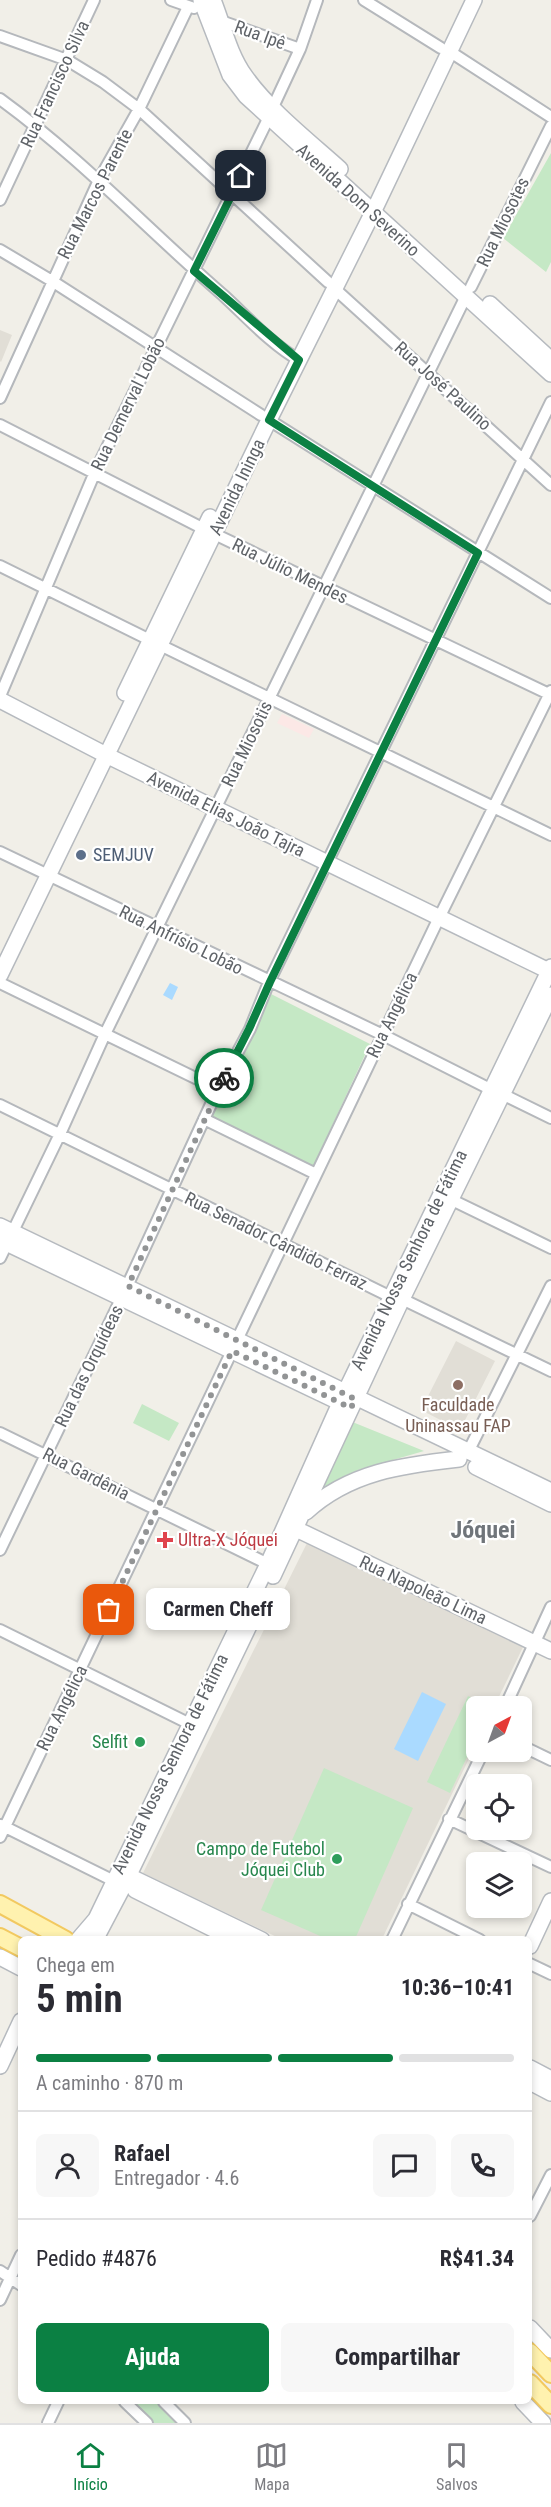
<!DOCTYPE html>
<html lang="pt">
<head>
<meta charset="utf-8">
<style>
	:root { --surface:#fff; --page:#f7f7f7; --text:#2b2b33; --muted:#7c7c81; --line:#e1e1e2; --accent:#0b8043 }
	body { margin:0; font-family:"Roboto Condensed",sans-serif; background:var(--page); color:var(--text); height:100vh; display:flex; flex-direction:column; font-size:22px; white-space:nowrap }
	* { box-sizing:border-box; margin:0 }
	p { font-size:20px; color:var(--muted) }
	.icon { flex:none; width:33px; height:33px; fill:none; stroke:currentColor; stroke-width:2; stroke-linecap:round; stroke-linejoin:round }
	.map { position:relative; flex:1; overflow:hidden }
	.sheet { position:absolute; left:18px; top:1936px; width:514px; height:468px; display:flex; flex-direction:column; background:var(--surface); border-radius:9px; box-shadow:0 3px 9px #0003 }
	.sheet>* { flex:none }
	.needle { width:39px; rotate:41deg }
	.buttons { position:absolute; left:466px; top:1696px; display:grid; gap:12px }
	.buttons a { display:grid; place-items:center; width:66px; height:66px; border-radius:9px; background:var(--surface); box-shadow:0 3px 9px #0003; font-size:30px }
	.pin { position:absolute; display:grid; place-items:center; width:51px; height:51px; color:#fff; margin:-26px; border-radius:12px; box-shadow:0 3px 9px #0006 }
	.courier { position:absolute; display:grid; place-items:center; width:60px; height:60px; margin:-30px; border:4px solid #0b8043; border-radius:50%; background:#fff; color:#222; box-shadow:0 2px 8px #0007 }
	.bubble { position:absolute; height:42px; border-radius:9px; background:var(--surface); box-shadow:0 3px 9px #0003; font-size:20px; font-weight:700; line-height:42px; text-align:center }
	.headline em { font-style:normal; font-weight:700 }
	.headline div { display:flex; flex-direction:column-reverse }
	.headline { display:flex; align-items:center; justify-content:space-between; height:102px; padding:0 18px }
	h1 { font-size:39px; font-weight:700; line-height:45px }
	.bar { display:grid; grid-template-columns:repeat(4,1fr); gap:9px 6px; align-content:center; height:72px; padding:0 18px }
	.bar i { height:8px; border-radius:4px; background:var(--line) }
	.bar .selected { background:var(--accent) }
	.bar p { grid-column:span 4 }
	.line { display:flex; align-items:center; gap:15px; padding:0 18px; border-top:2px solid var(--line) }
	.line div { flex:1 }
	.round { display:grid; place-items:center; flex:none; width:63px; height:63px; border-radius:9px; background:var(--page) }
	.action { display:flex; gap:12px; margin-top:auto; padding:12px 18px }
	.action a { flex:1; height:69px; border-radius:9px; background:var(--accent); color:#fff; font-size:24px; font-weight:700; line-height:69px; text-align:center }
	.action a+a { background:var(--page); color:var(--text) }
	.menu { display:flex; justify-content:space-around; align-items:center; height:84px; border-top:2px solid var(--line); background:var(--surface); font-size:16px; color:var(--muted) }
	.menu a { display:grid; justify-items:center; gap:3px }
	.menu .selected { color:var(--accent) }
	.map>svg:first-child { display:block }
	.education { fill:#e1ded6 }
	.medical { fill:#fce8e6 }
	.green { fill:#c5e8c5 }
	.water { fill:#aadaff }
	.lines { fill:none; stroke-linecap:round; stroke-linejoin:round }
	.street-casing { stroke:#b5b8bc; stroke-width:14 }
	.secondary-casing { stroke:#b6babf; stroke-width:18 }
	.primary-casing { stroke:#f2c960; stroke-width:20 }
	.street { stroke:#fff; stroke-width:10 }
	.secondary { stroke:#fff; stroke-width:15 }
	.primary { stroke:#fff2af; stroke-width:16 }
	.done { stroke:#929495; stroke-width:6; stroke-dasharray:0 10.8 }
	.route { stroke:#0b8043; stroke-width:8 }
	.service-dot { fill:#5c6f8a; stroke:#fff; stroke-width:2 }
	.education-dot { fill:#8d6e63; stroke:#fff; stroke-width:2 }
	.health-dot { fill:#e0444e; stroke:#fff; stroke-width:2 }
	.leisure-dot { fill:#2e9e5b; stroke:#fff; stroke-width:2 }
	.labels { text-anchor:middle; stroke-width:4.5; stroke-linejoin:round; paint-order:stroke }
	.street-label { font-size:18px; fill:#5f6368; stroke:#fff }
	.service-label { font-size:18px; fill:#4e5e75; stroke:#fff; text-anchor:start }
	.education-label { font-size:18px; fill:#785e54; stroke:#fff }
	.health-label { font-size:18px; fill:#be3a42; stroke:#fff; text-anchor:start }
	.leisure-label { font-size:18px; fill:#27864d; stroke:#fff; text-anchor:end }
	.district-label { font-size:24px; font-weight:bold; fill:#70757a; stroke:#fff }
</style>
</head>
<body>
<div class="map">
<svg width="551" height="2423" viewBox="0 0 551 2423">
	<rect width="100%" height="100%" fill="#f1efe8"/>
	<path class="education" d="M0 330 12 335 1 362 0 361Z
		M456 1341 495 1361 460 1430 421 1410Z
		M307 1543 523 1647 494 1707H477V1742L382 1939H281L143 1873Z"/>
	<path class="medical" d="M282 714 314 729 309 738 277 723Z"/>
	<path class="green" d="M551 153V262L546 272 503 238Z
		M271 994 370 1044 312 1169 209 1118Z
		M142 1404 179 1423 169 1441 133 1423Z
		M350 1421 424 1451 358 1470 318 1492Z
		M468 1696 490 1707H477V1736L450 1793 427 1782Z
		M324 1768 413 1808 355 1939H327L261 1910Z
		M126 2402H158L178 2423H153Z"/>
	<path class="water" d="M170 983 178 987 172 1000 163 995Z
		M422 1692 446 1704 418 1761 394 1749Z"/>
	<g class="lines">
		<g class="street-casing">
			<path id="street" d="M171 0 194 8
				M364 0 441 48
				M221 21 300 49
				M0 36 67 60 103 82 139 109 328 282
				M449 51 551 117
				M0 99C81 158 148 230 223 295 247 317 271 344 299 360
				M273 107 300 49 317 0
				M0 200 94 0
				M0 250 52 281 261 415
				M471 287 551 126
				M335 289 551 485
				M0 398 99 180 139 109 188 7
				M269 420 551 598
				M0 425 204 529 551 695
				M0 566 150 640
				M160 645 551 835
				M0 696 95 472 268 119
				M0 852 383 1035 492 1090
				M0 983 218 1089
				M502 1094 551 1118
				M0 1105 391 1297
				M204 1119 316 1174
				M452 1200 551 1248
				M0 1258 60 1134 105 1034 466 296
				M402 1299 551 1371
				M237 1340 435 926 551 691
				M0 1433 268 1564
				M468 1452 551 1286
				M0 1550 122 1297 218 1089 250 1029 269 982 551 402
				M0 1630 190 1724
				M505 1707 551 1607
				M522 1746 551 1760
				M449 1819 551 1867
				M1 1825 114 1881
				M0 1837 232 1351
				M408 1904 480 1940
				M392 1940 483 1752
				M530 1964 551 1974
				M530 2216 551 2175
				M0 2271 21 2285
				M0 2300 21 2255
				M125 2402 147 2423
				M164 2402 185 2423
				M48 2423 58 2402"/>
		</g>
		<g class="secondary-casing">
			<path id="secondary" d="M201 0 230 75 246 96 551 374
				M213 0C223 25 229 54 245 76 268 109 310 142 340 169
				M490 304 551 360
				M125 693 210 517
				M0 700 106 755 551 972
				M0 975 269 420 377 204 474 0
				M0 1226C184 1314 367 1404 551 1491
				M0 1240 341 1403
				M476 1467 551 1504
				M306 1512C349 1472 403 1465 459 1459
				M296 1529 551 1651
				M273 1576 402 1299 551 995
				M129 1876 262 1940
				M135 1890 235 1940
				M78 1940 96 1919 268 1564 340 1403 551 967
				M95 1940 124 1885 259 1605
				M530 1946 551 1901
				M0 1957 21 1968
				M0 2066 21 2021
				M530 2068 551 2079
				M530 2082 551 2093
				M530 2328 551 2350
				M523 2402 543 2423"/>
		</g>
		<g class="primary-casing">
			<path id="primary" d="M0 1904 66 1940
				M0 1937 21 1948
				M530 2352 551 2374
				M530 2383 551 2405"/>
		</g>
		<use href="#street" class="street"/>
		<use href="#secondary" class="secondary"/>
		<use href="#primary" class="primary"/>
	</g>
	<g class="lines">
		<path class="done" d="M109 1610 232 1351 351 1408 355 1399 128 1286 224 1078"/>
		<path class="route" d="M224 1078 249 1029 270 982 478 553 269 420 299 360 194 271 241 176"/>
	</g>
	<circle class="service-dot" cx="81" cy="855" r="6"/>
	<circle class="education-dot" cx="458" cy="1385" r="6"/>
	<path class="health-dot" d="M162 1531h6v6h6v6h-6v6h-6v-6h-6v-6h6z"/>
	<g class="leisure-dot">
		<circle cx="140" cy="1742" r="6"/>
		<circle cx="337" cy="1859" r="6"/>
	</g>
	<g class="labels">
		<g class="street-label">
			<text transform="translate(260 35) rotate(20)" y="6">Rua Ipê</text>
			<text transform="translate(55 84) rotate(-65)" y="6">Rua Francisco Silva</text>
			<text transform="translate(95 194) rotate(-63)" y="6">Rua Marcos Parente</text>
			<text transform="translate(358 200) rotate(42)" y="6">Avenida Dom Severino</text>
			<text transform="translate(503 222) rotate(-64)" y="6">Rua Miosotes</text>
			<text transform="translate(443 386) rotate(42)" y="6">Rua José Paulino</text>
			<text transform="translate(128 404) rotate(-64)" y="6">Rua Demerval Lobão</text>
			<text transform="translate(237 487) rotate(-64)" y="6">Avenida Ininga</text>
			<text transform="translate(290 571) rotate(26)" y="6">Rua Júlio Mendes</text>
			<text transform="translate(247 744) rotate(-64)" y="6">Rua Miosotis</text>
			<text transform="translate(226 814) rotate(26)" y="6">Avenida Elias João Tajra</text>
			<text transform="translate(181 940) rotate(26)" y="6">Rua Anfrísio Lobão</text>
			<text transform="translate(392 1015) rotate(-64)" y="6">Rua Angélica</text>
			<text transform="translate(276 1241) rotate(26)" y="6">Rua Senador Cândido Ferraz</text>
			<text transform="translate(409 1260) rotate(-64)" y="6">Avenida Nossa Senhora de Fátima</text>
			<text transform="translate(89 1366) rotate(-64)" y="6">Rua das Orquídeas</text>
			<text transform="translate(86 1474) rotate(27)" y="6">Rua Gardênia</text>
			<text transform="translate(423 1590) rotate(25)" y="6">Rua Napoleão Lima</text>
			<text transform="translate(62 1708) rotate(-64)" y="6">Rua Angélica</text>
			<text transform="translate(170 1764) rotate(-64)" y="6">Avenida Nossa Senhora de Fátima</text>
		</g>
		<g class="service-label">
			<text x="93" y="861">SEMJUV</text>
		</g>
		<g class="education-label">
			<text x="458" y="1411">Faculdade<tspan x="458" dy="21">Uninassau FAP</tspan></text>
		</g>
		<g class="health-label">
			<text x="178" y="1546">Ultra-X Jóquei</text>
		</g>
		<g class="leisure-label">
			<text x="128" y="1748">Selfit</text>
			<text x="325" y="1855">Campo de Futebol<tspan x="325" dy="21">Jóquei Club</tspan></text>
		</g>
		<g class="district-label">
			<text x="483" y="1538">Jóquei</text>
		</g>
	</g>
</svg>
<div class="buttons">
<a><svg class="needle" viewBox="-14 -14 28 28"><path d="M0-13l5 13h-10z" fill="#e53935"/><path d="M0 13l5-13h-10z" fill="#7c7c81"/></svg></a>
<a><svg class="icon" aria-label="locate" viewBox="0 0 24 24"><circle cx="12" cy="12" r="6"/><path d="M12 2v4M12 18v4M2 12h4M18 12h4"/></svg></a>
<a><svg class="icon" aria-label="layers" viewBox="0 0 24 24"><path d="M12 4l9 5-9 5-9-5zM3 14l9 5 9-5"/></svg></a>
</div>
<div class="pin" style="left:109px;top:1610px;background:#ea580c"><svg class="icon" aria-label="bag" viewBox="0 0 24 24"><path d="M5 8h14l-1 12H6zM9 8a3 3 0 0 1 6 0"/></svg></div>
<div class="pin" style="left:241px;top:176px;background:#1f2937"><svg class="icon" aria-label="home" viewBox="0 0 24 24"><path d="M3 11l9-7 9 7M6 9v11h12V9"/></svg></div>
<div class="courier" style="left:224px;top:1078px"><svg class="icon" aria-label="bike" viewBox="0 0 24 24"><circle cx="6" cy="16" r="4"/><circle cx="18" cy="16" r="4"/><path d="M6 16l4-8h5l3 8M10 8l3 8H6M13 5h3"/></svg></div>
<div class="bubble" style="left:146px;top:1588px;width:144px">Carmen Cheff</div>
<section class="sheet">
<div class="headline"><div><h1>5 min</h1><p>Chega em</p></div><em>10:36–10:41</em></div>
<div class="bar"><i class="selected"></i><i class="selected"></i><i class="selected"></i><i></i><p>A caminho · 870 m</p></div>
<div class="line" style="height:108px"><a class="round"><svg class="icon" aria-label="person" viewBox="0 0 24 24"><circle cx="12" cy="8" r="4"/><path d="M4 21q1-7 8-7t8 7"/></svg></a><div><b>Rafael</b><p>Entregador · 4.6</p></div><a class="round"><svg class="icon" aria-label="chat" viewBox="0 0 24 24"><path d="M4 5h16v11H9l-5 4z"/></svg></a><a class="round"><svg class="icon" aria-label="phone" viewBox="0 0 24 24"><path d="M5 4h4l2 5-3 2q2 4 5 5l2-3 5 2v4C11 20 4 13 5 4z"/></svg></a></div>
<div class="line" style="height:78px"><div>Pedido #4876</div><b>R$41.34</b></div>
<div class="action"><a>Ajuda</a><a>Compartilhar</a></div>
</section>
</div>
<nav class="menu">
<a class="selected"><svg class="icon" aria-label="home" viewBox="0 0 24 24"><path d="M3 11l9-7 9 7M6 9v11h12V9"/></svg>Início</a>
<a><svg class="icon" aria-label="map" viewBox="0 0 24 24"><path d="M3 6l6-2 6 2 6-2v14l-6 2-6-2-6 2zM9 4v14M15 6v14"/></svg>Mapa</a>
<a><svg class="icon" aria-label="saved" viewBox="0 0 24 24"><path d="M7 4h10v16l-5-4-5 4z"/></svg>Salvos</a>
</nav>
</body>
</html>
